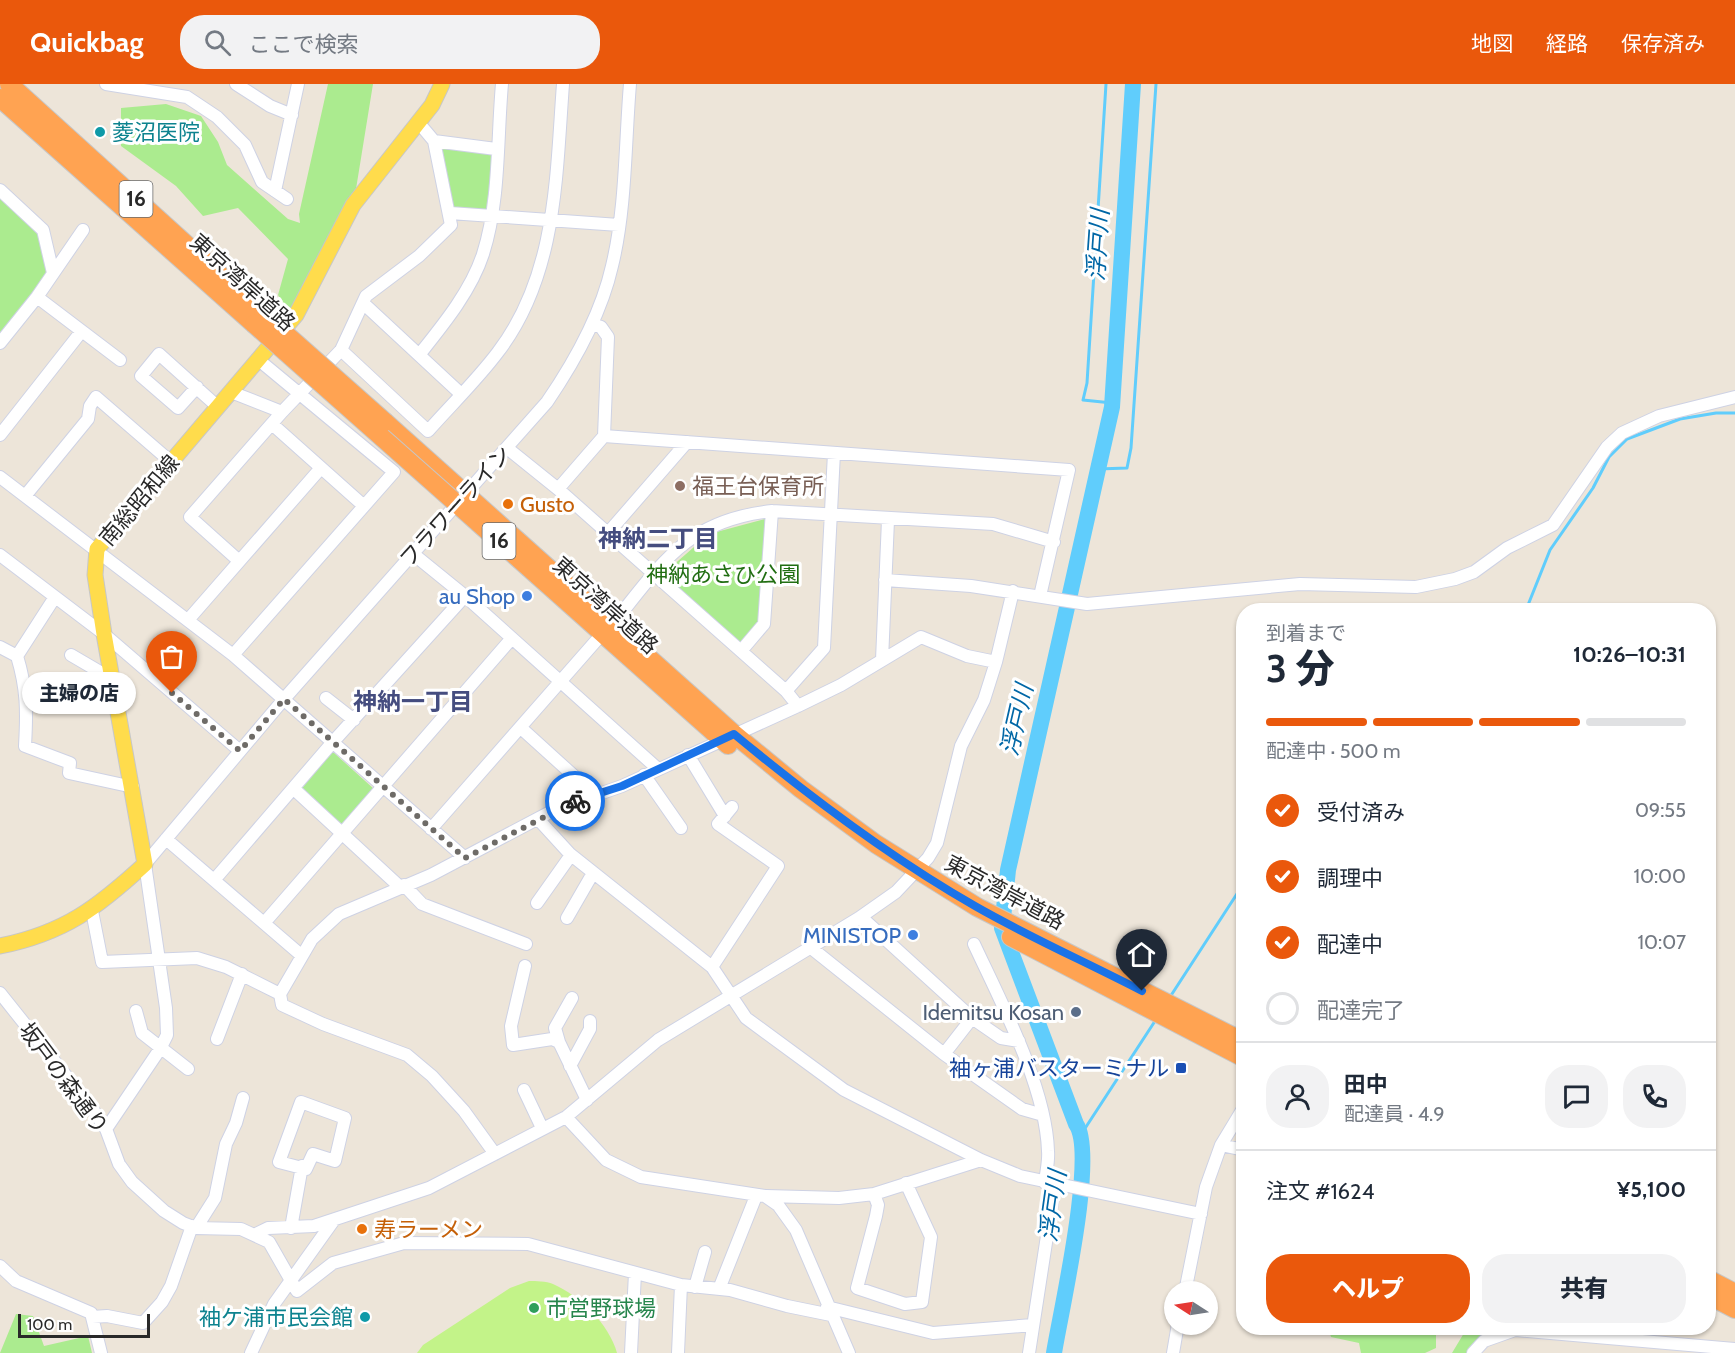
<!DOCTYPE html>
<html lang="ja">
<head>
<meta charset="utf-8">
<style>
	:root { --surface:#fff; --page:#f2f2f3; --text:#1f2937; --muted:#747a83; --line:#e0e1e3; --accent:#ea580c }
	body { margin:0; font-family:Cabin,"Noto Sans JP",sans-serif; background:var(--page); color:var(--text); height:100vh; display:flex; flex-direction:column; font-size:22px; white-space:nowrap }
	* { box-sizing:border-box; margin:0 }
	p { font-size:20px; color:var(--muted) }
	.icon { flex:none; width:33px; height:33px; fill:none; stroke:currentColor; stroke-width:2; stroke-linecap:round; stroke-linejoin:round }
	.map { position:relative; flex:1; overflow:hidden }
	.side { position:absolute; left:1236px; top:519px; width:480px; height:732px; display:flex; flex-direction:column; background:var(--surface); border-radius:24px; box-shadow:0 2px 4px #0004 }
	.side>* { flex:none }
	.needle { width:39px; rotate:282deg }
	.tools { position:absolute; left:1164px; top:1197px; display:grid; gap:12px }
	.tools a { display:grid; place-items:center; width:54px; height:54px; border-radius:50%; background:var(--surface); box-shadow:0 2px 4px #0004; font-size:30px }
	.scale { position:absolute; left:18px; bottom:15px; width:132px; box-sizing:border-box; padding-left:6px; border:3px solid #292929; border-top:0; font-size:16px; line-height:21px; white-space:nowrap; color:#292929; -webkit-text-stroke:4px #fff; paint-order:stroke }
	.pin { position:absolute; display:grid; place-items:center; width:51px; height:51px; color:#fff; margin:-62px -26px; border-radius:50% 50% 50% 0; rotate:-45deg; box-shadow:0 0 6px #0007 }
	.pin .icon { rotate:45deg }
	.courier { position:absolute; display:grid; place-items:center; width:60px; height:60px; margin:-30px; border:4px solid #1a73e8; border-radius:50%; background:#fff; color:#222; box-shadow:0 2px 8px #0007 }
	.bubble { position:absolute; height:42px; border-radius:21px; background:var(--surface); box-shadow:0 2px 4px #0004; font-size:20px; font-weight:800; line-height:42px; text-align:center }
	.head em { font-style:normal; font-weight:800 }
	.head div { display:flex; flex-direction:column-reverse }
	.head { display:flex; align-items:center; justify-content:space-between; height:102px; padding:0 30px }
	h1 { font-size:39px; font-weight:800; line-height:45px }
	.bar { display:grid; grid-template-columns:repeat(4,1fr); gap:9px 6px; align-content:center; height:72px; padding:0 30px }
	.bar i { height:8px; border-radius:4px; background:var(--line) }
	.bar .selected { background:var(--accent) }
	.bar p { grid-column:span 4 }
	.line { display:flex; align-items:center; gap:15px; padding:0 30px; border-top:2px solid var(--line) }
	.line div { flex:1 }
	.round { display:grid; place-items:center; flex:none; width:63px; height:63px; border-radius:24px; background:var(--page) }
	ol { padding:0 30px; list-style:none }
	li { display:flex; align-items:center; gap:18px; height:66px }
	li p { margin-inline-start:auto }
	li .icon { padding:6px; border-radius:50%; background:var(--accent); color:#fff; stroke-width:4 }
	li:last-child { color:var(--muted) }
	li i { width:33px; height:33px; border:3px solid var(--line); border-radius:50% }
	.cta { display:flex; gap:12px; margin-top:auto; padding:12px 30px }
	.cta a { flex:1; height:69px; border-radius:24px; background:var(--accent); color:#fff; font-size:24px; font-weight:800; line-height:69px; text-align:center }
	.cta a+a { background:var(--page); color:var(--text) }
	header { display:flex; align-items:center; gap:36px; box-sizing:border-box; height:84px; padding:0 30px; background:var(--accent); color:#fff }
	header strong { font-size:28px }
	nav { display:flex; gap:33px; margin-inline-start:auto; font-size:21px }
	.search { width:420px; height:54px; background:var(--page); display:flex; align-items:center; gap:15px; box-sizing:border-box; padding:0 21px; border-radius:24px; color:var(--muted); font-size:22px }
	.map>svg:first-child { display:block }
	.green { fill:#abeb8f }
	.pitch { fill:#c3f389 }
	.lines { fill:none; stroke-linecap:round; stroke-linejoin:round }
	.stream { stroke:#60cdfc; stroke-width:3 }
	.river { stroke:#60cdfc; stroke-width:16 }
	.minor-casing { stroke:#ced2e4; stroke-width:14 }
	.major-casing { stroke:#c7c7c7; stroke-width:17 }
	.highway-casing { stroke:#c7c7c7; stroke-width:20 }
	.minor { stroke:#fff; stroke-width:12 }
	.major { stroke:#ffdc4c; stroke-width:15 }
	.highway { stroke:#ffa352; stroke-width:18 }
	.highway-bridge-casing { stroke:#c7c7c7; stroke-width:20; stroke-linecap:butt }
	.highway-bridge { stroke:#ffa352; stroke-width:18 }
	.done { stroke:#6e6b67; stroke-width:6; stroke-dasharray:0 10.8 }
	.route { stroke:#1a73e8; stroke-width:8 }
	.culture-dot { fill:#0f9aa8; stroke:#fff; stroke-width:2 }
	.education-dot { fill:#8d6e63; stroke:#fff; stroke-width:2 }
	.food-dot { fill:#e8710a; stroke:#fff; stroke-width:2 }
	.shop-dot { fill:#3f7fe0; stroke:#fff; stroke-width:2 }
	.service-dot { fill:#5c6f8a; stroke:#fff; stroke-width:2 }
	.transit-dot { fill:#1a4fb4; stroke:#fff; stroke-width:2 }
	.leisure-dot { fill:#2e9e5b; stroke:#fff; stroke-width:2 }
	.labels { text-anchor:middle; stroke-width:6; stroke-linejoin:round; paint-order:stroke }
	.shield { fill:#fff; stroke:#696969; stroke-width:1.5 }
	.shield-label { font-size:21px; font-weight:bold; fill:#292929 }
	.culture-label { font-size:22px; fill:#0d838f; stroke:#fff; text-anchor:start }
	.street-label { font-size:22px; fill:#292929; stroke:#fff }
	.education-label { font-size:22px; fill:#785e54; stroke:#fff; text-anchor:start }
	.food-label { font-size:22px; fill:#c56008; stroke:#fff; text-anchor:start }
	.park-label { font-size:22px; fill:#216e12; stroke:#fff }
	.shop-label { font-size:22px; fill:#366cbe; stroke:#fff; text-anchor:end }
	.service-label { font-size:22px; fill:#4e5e75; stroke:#fff; text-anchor:end }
	.transit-label { font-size:22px; fill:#164399; stroke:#fff; text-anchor:end }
	.leisure-label { font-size:22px; fill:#27864d; stroke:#fff; text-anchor:start }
	.water-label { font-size:24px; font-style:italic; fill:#0067a6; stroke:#fff }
	.neighbourhood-label { font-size:24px; font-weight:bold; fill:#454d7f; stroke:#fff }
</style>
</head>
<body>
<header>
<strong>Quickbag</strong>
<div class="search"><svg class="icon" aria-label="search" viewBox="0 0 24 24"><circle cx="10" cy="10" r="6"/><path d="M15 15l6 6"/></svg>ここで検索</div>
<nav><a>地図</a><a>経路</a><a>保存済み</a></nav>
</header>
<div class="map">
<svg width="1735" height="1269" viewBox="0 0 1735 1269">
	<rect width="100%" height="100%" fill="#ede5d9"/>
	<path class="green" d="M328 0H373L356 105 315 199 288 227 278 211 288 175 238 124 203 132 176 102 121 62V24L166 20 201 32 218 58 227 81 288 135 300 139 299 130Z
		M439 62 492 68 488 127 453 125Z
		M0 114 38 149 47 188 30 217 0 255Z
		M765 435 759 538 741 559 663 490 709 450Z
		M333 668 374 705 340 742 299 705Z
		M16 1230 33 1232 44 1262 88 1252 92 1269H0Z
		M1328 1244H1436V1264L1425 1269H1361L1359 1259 1331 1253Z
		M1467 1244H1505L1469 1269H1452Z"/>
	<path class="pitch" d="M529 1197C536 1197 546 1197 553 1200 580 1212 609 1240 617 1269H417L423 1261 510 1204Z"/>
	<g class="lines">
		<path class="stream" d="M1106 0 1087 299 1083 316 1112 319
			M1098 385 1127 384 1131 364 1156 0
			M1526 526 1550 466 1593 404 1609 373 1627 355 1680 335 1716 329H1735
			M1170 913 1244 799
			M1082 1049 1157 934"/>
		<path class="river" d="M1054 1269C1061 1226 1097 1070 1076 1040L1002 844 1008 786 1112 323 1133 0"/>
		<g class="minor-casing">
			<path id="minor" d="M106 0 187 13 217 33 245 61 262 98 287 115
				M236 0 270 22 292 31
				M418 38 434 57 451 141 419 172 366 212 341 266 428 347C451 321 477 296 498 268 557 191 556 92 563 0
				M434 57 496 65
				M0 106 43 146 53 189
				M275 107 298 0
				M450 129 619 141
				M37 213 120 276
				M363 219 461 310
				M0 259 37 213 83 146
				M419 271C443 241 471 207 483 170 500 117 497 55 502 0
				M197 303 178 324 141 292 159 270 218 323
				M231 308 282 328
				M272 340 364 422
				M0 351 81 248
				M604 352 1069 386 1040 512
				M507 364 558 405 786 607 798 622
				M0 393 233 571 465 774
				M558 405 604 352 608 253 601 243 592 240
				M25 412 88 335 90 322 96 313 170 377
				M608 449 687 358
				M412 469 465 512 658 685
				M0 471 104 550 240 667
				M238 476 190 433 282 328 341 266
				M885 496 971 502 1087 520 1300 500 1416 503 1455 495 1474 488 1507 464 1553 441 1607 363 1622 349 1659 332 1735 313
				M188 536 320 385
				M612 541C662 479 687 436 772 427L993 440 1054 458
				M0 563 17 572C27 605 27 627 25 662L70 679 69 689 133 703
				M741 567 764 540 772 427
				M71 571 112 595
				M233 571 394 388 260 277
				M17 572 55 513
				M882 576 888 436
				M786 607 824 564 834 369
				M326 614 354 636
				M521 644 595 711
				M688 671 725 732
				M644 691 681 744
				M294 705 400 803
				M538 735 570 770 712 883 746 934 844 1006 981 1076 1020 1092 1201 1130
				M431 745 602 550
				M166 755 301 871
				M215 795 332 659 465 512
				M404 801 422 820 526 860
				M537 819 571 771
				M92 827 102 878 197 874 226 883 280 910
				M861 833 972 934 1001 954 1019 957
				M567 834 593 789
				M265 838 512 554
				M974 860C1001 918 1046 1003 1048 1067 1049 1077 1046 1088 1045 1099
				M810 863 944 970 1022 1025 1043 1031
				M525 882 511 942 513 961 552 955 559 958 587 1016
				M712 883 778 782 718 740 732 723
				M0 909 91 1023 106 1045 119 1080 132 1098 164 1127 183 1139 196 1144 241 1145 269 1158 297 1207 333 1179 404 1159 528 1160 681 1201 730 1206 787 1222 831 1231
				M136 927 142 949 188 985
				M217 955 242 890
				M559 958 555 944 572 914
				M944 970 972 934
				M570 982 590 945V937
				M524 1006 542 1044
				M301 1018 345 1034 335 1077 313 1070 306 1085 279 1078Z
				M566 1033 606 1076 641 1093 765 1112 778 1121 796 1146 849 1269
				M106 1045 160 965 167 951 166 924 145 780 284 615 547 318C575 277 601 231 612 182 626 125 625 59 630 0
				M1221 1061 1244 1066
				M495 1070 464 1027 432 992 407 971 323 940 282 921 280 910 312 855 339 830 431 791 556 725 622 702 798 622 841 601 921 553 967 572 996 578
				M874 1110 878 1121 876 1132 857 1204 905 1220 922 1218 931 1153 906 1099
				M766 1112 839 1114 874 1110 981 1076
				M196 1144 215 1114 226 1060 236 1039 243 1014
				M291 1144 302 1082
				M256 1150 268 1144 314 1142 429 1104 566 1033 658 956 859 834 896 808 928 774 937 759 961 662 984 616 996 578 1013 507
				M0 1182 16 1197 91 1229 101 1269
				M695 1203 705 1168
				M719 1205 756 1112
				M1185 1208 1206 1103 1221 1061 1244 1023
				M827 1223 933 1249 1033 1241
				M92 1233 107 1232 143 1239 162 1218 171 1202 192 1142
				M251 1269 274 1220 334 1136
				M631 1269 635 1189
				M678 1269 681 1201
				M1029 1269 1053 1113 1052 1100
				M1173 1269 1178 1240
				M1473 1269 1484 1257 1515 1246 1735 1265"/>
		</g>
		<g class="major-casing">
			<path id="major" d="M0 862C65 849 98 823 145 780L104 550 95 491 97 465 296 231 353 121 432 21 442 0"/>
		</g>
		<g class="highway-casing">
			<path id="highway" d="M9 0 263 230
				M0 14 254 240
				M385 338 734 650 801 705 876 760 977 823 1244 958
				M456 419 728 661
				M1011 853 1244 974
				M1708 1195 1735 1209
				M1708 1211 1735 1225"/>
		</g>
		<use href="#minor" class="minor"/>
		<use href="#major" class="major"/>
		<use href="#highway" class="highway"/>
		<g class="highway-bridge-casing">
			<path id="highway-bridge" d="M263 230 385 338
				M254 240 456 419"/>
		</g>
		<use href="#highway-bridge" class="highway-bridge"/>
	</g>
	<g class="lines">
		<path class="done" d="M172 609 240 667 284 615 465 774 575 717"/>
		<path class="route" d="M575 717 622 702 734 650C810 713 889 773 975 822 1029 853 1086 878 1142 907"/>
	</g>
	<g class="culture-dot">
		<circle cx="100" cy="48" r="6"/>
		<circle cx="365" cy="1233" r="6"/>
	</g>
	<circle class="education-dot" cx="680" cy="402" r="6"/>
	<g class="food-dot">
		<circle cx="508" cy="420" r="6"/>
		<circle cx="362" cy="1145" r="6"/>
	</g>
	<g class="shop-dot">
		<circle cx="527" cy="512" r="6"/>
		<circle cx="913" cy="851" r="6"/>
	</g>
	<circle class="service-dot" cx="1076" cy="928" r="6"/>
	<rect class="transit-dot" x="1175" y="978" width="12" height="12" rx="3"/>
	<circle class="leisure-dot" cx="534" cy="1224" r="6"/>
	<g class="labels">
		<g class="shield">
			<rect x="119.5" y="97" width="33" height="36" rx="4.5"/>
			<rect x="482.5" y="439" width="33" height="36" rx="4.5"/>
		</g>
		<g class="shield-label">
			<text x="136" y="122">16</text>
			<text x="499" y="464">16</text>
		</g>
		<g class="culture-label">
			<text x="112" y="56">菱沼医院</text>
			<text x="353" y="1241" text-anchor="end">袖ケ浦市民会館</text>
		</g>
		<g class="street-label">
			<text transform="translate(243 198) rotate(42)" y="8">東京湾岸道路</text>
			<text transform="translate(139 416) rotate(-50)" y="8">南総昭和線</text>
			<text transform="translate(455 422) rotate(-48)" y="8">フラワーライン</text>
			<text transform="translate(606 521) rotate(42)" y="8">東京湾岸道路</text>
			<text transform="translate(1005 808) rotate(28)" y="8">東京湾岸道路</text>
			<text transform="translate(64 994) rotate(53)" y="8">坂戸の森通り</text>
		</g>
		<g class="education-label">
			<text x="692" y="410">福王台保育所</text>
		</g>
		<g class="food-label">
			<text x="520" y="428">Gusto</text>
			<text x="374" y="1153">寿ラーメン</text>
		</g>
		<g class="park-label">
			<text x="723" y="498">神納あさひ公園</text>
		</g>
		<g class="shop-label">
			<text x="515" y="520">au Shop</text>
			<text x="901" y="859">MINISTOP</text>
		</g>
		<g class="service-label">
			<text x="1064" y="936">Idemitsu Kosan</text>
		</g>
		<g class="transit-label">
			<text x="1169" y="992">袖ヶ浦バスターミナル</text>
		</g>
		<g class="leisure-label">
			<text x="546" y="1232">市営野球場</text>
		</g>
		<g class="water-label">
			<text transform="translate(1098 161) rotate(-86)" y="8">浮戸川</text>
			<text transform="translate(1017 636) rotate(-77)" y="8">浮戸川</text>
			<text transform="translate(1053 1122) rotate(-82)" y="8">浮戸川</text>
		</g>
		<g class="neighbourhood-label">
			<text x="658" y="463">神納二丁目</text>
			<text x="413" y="626">神納一丁目</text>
		</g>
	</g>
</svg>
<div class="tools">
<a><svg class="needle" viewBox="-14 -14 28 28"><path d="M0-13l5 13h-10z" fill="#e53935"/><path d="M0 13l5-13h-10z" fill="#747a83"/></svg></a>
</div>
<div class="scale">100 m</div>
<div class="pin" style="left:172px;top:609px;background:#ea580c"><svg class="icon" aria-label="bag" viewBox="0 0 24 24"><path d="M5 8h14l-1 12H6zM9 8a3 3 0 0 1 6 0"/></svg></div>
<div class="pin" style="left:1142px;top:907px;background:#1f2937"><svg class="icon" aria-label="home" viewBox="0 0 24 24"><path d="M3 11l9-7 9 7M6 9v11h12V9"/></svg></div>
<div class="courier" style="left:575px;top:717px"><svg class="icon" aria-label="bike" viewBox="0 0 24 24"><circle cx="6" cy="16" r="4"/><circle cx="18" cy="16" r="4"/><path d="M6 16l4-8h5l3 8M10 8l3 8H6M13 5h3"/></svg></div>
<div class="bubble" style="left:22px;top:588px;width:114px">主婦の店</div>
<section class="side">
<div class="head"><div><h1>3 分</h1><p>到着まで</p></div><em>10:26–10:31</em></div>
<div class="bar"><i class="selected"></i><i class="selected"></i><i class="selected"></i><i></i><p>配達中 · 500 m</p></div>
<ol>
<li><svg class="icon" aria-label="check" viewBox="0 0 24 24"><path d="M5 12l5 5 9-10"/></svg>受付済み<p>09:55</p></li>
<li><svg class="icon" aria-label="check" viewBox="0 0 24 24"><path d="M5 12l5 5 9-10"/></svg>調理中<p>10:00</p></li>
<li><svg class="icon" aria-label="check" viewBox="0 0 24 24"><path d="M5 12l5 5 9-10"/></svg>配達中<p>10:07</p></li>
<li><i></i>配達完了</li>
</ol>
<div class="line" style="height:108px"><a class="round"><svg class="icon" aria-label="person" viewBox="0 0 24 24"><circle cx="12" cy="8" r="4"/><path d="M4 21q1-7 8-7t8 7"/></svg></a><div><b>田中</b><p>配達員 · 4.9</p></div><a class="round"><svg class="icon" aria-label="chat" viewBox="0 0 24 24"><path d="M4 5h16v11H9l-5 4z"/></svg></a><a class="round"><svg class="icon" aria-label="phone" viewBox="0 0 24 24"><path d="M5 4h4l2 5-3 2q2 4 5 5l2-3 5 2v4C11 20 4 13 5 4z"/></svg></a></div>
<div class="line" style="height:78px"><div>注文 #1624</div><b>¥5,100</b></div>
<div class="cta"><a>ヘルプ</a><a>共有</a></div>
</section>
</div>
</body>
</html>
